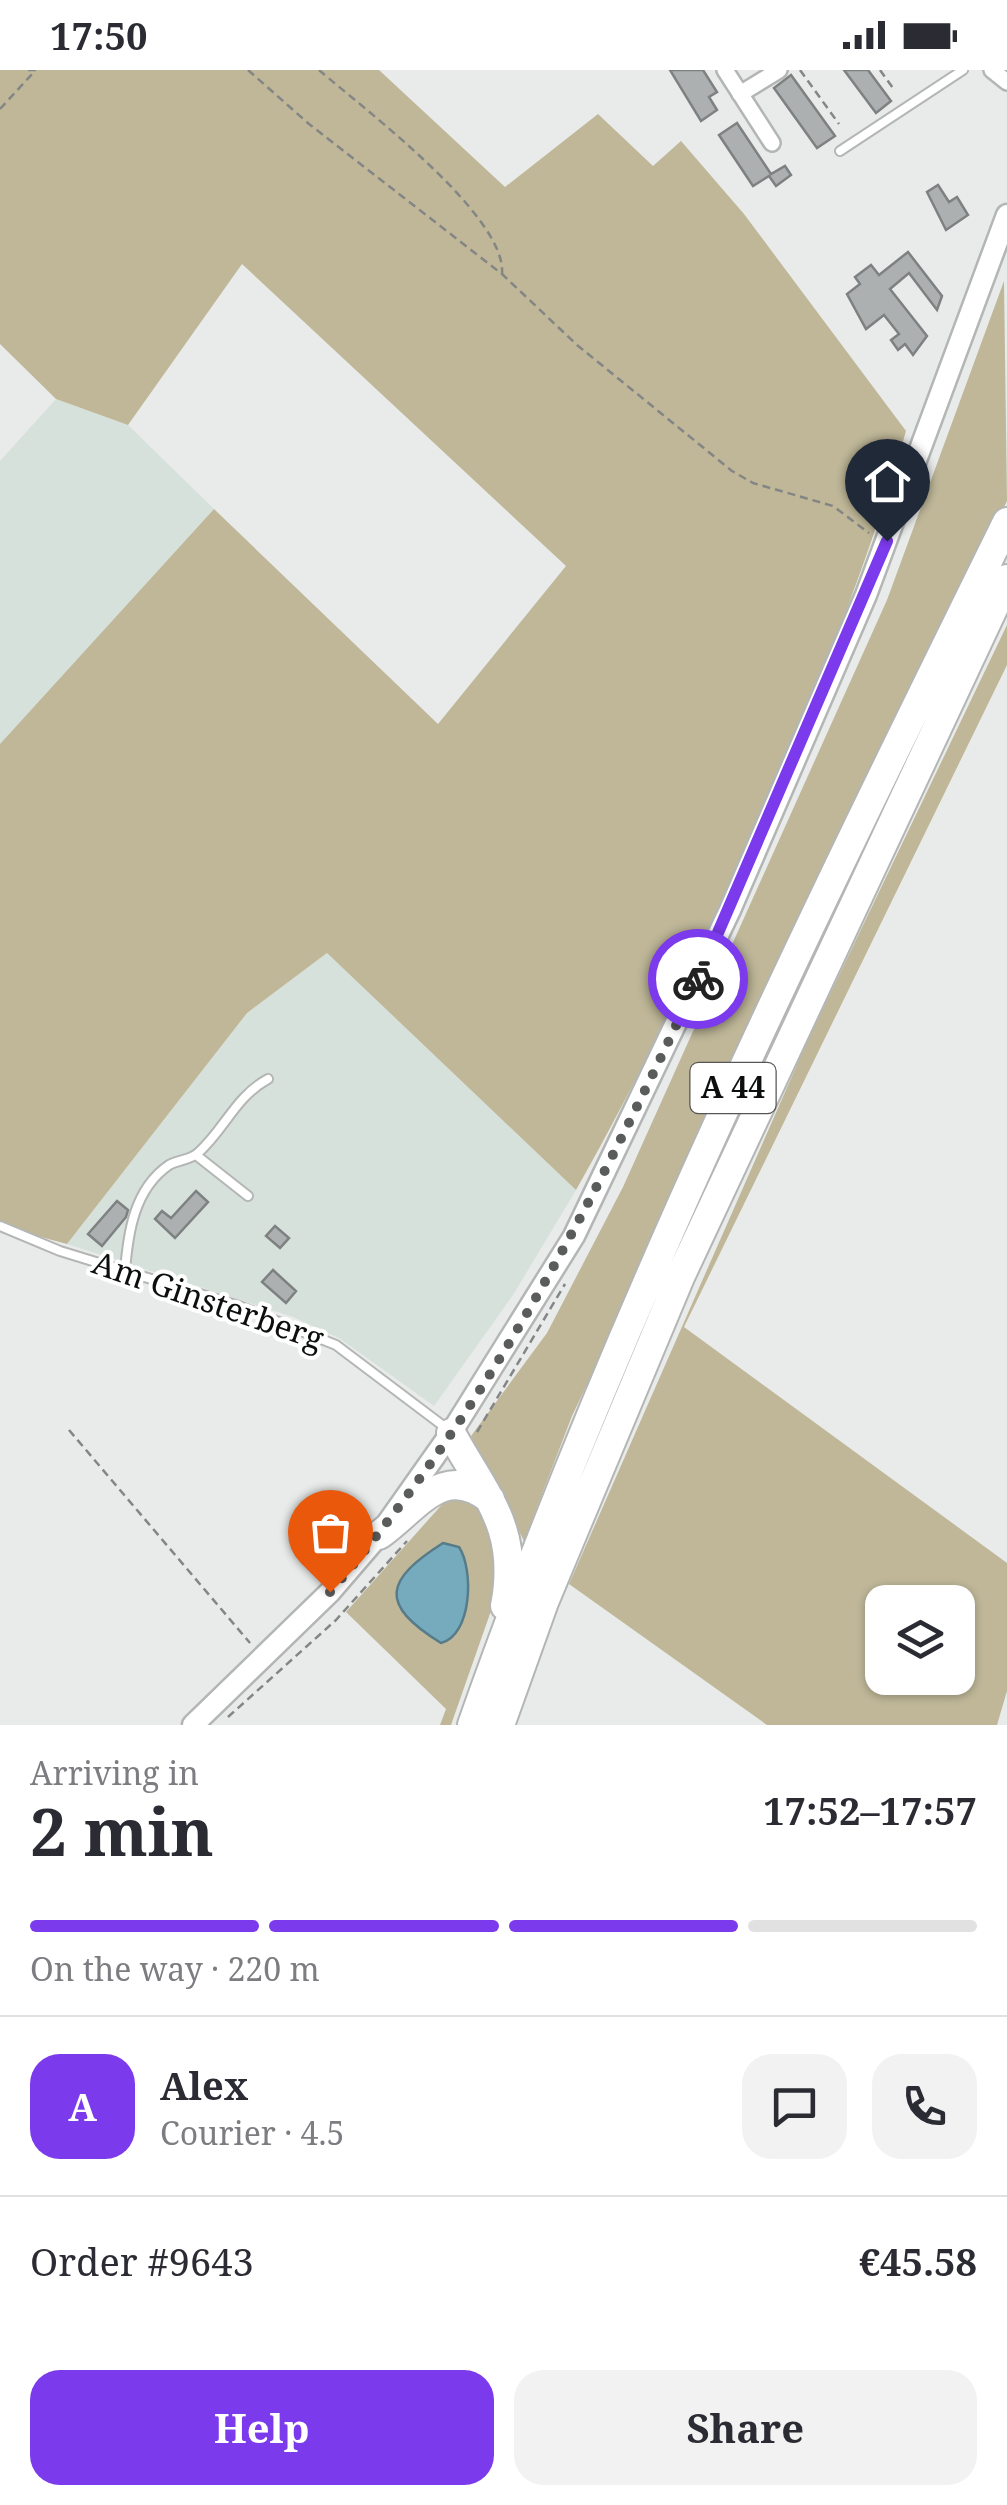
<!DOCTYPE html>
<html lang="en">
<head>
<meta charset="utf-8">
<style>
	:root { --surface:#fff; --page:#f2f2f3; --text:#2b2b33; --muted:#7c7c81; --line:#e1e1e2; --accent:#7c3aed }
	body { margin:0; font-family:"Noto Serif",serif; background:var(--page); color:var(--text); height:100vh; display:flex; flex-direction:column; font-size:38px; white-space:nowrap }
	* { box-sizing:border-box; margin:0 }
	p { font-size:32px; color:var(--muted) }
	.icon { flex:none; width:55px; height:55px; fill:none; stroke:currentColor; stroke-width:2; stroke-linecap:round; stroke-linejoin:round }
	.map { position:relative; height:1655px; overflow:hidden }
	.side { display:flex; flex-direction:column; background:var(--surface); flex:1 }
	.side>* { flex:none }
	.buttons { position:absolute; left:865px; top:1515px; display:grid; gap:20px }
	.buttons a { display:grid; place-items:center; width:110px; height:110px; border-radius:20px; background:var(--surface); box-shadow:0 2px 8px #0004; font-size:50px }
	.pin { position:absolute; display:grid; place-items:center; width:85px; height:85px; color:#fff; margin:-102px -42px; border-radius:50% 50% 50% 0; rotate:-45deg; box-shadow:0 0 10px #0007 }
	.pin .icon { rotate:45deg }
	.courier { position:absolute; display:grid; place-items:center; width:100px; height:100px; margin:-50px; border:8px solid #7c3aed; border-radius:50%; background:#fff; color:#222; box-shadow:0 2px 12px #0007 }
	.head em { font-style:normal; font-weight:700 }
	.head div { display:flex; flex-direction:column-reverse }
	.head { display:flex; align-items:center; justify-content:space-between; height:170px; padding:0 30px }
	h1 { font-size:65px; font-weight:700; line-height:75px }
	.bar { display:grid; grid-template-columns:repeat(4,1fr); gap:15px 10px; align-content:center; height:120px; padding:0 30px }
	.bar i { height:12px; border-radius:8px; background:var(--line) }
	.bar .selected { background:var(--accent) }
	.bar p { grid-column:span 4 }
	.line { display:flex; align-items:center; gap:25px; padding:0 30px; border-top:2px solid var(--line) }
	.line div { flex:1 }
	.round { display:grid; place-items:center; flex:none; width:105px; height:105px; border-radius:30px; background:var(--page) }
	.primary-button { display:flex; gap:20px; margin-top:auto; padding:20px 30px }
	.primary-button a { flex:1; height:115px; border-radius:30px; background:var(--accent); color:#fff; font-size:40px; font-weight:700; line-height:115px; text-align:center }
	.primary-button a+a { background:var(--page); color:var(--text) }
	.status { display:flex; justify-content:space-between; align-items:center; height:70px; padding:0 50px; background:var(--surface); direction:ltr }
	.status svg { height:28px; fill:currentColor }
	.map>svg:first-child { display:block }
	.built { fill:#d7e1db }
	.green { fill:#bfb798; fill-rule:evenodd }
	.water { fill:#76abbe; stroke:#567c89; stroke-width:2.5 }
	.building { fill:#adb0b0; stroke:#7e8181; stroke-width:2.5 }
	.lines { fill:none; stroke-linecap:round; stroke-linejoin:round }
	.service-casing { stroke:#b3b6b4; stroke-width:12 }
	.minor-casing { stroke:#b3b6b4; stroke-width:20 }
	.secondary-casing { stroke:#b3b6b4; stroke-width:25 }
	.motorway-casing { stroke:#b3b6b4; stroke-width:32 }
	.path { stroke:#848685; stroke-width:2.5; stroke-dasharray:8 5; stroke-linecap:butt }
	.service { stroke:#fff; stroke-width:8 }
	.minor { stroke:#fff; stroke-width:15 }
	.secondary { stroke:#fff; stroke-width:20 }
	.motorway { stroke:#fff; stroke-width:28 }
	.done { stroke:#5a5b5b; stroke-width:10; stroke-dasharray:0 18 }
	.route { stroke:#7c3aed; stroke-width:12 }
	.labels { text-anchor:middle; stroke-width:8; stroke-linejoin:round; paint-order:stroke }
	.shield { fill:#fff; stroke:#565656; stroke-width:2.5 }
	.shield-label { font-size:30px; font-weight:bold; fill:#0d0e0e }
	.street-label { font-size:32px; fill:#0d0e0e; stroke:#fff }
</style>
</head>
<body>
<div class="status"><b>17:50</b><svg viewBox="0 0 49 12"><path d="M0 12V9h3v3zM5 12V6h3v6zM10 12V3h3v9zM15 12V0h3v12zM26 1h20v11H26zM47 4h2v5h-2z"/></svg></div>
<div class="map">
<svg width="1007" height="1655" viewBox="0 0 1007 1655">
	<rect width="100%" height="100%" fill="#e8ebe9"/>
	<path class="built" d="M56 329 128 355 214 439 0 674V391Z
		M327 883 576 1120 513 1225 434 1336 339 1268 293 1247 67 1174 247 943Z"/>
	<path class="green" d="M0 0H379L505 117 598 44 653 96 681 71 744 144 906 361C861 518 801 659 733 807 684 913 634 1018 576 1120L327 883 247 943 67 1174 0 1156V674L214 439 438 654 566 496 242 194 128 355 56 329 0 274Z
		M1004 211 1007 431 572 1346 524 1471 471 1366 547 1263 623 1117 887 530Z
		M1007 555V595L684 1257 1007 1493V1621L997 1655H767L569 1514 807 972ZM882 1532H958V1608H882Z
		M454 1421 478 1429 497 1460 499 1518 451 1655H440L446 1639 346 1542Z"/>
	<path class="water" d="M443 1473 459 1477C474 1500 472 1565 441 1573 378 1534 385 1510 443 1473Z"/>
	<path class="building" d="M670 0H703L717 22 709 27 717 40 701 51Z
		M844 0H868L891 31 876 43Z
		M791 5 835 66 817 78 774 18Z
		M737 53 771 104 785 96 791 105 776 116 769 106 753 116 719 65Z
		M938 115 949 132 957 127 968 145 946 160 927 122Z
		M908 182 942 226 937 240 909 203 890 219 927 266 913 285 905 274 898 280 891 270 899 264 884 245 866 259 847 224 860 214 855 207 871 195 879 205Z
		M196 1121 208 1132 175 1168 155 1149 162 1141 171 1148Z
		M117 1131 128 1140 126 1147 102 1176 88 1164Z
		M275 1156 289 1168 280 1178 266 1166Z
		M273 1200 296 1221 286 1233 262 1212Z"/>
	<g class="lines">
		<g class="service-casing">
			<path id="service" d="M840 81 963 0
				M196 1085 248 1126
				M0 1156 60 1181 239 1236 336 1275 446 1358
				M125 1201C128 1163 134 1119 169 1095 178 1090 190 1090 198 1083 225 1059 235 1027 268 1009"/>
		</g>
		<g class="minor-casing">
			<path id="minor" d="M725 0 772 73
				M992 0 1007 12
				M740 24 779 0"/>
		</g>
		<g class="secondary-casing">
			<path id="secondary" d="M193 1655 330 1522 379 1465 451 1363 574 1166 730 840 866 525 1007 145"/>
		</g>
		<g class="motorway-casing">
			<path id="motorway" d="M451 1363C486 1427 520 1458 505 1536
				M379 1465C418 1437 443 1392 490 1429
				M472 1655C618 1241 813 846 1007 452
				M500 1655 544 1532 680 1207 1007 509"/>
		</g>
		<path class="path" d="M28 0H41
			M248 0 309 54 502 204 577 275 732 401 753 413 833 436 869 463
			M319 0C364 39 507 146 502 204
			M800 0 839 54
			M880 0 895 21
			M0 39 33 3
			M69 1360 250 1573
			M477 1362 565 1214
			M228 1647 336 1550 407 1471"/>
		<use href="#service" class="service"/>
		<use href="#minor" class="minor"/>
		<use href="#secondary" class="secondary"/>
		<use href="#motorway" class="motorway"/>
	</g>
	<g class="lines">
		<path class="done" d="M330 1522C490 1337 595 1129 698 909"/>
		<path class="route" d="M698 909 887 471"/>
	</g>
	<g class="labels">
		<rect class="shield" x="690.5" y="993" width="85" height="50" rx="8"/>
		<g class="shield-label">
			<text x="733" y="1028">A 44</text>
		</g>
		<g class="street-label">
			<text transform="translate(208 1231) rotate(19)" y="11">Am Ginsterberg</text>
		</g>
	</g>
</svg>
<div class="buttons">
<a><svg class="icon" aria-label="layers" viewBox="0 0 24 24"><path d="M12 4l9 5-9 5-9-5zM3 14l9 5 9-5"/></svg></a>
</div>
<div class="pin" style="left:330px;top:1522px;background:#ea580c"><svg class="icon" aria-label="bag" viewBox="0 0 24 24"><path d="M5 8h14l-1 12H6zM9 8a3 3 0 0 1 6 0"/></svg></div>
<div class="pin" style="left:887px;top:471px;background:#1f2937"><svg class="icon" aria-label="home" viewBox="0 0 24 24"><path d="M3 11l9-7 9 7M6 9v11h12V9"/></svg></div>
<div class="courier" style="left:698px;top:909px"><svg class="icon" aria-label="bike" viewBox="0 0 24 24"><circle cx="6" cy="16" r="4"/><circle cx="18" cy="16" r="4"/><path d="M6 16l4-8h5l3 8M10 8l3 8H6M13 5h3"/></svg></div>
</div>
<section class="side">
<div class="head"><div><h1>2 min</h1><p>Arriving in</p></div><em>17:52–17:57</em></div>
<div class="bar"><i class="selected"></i><i class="selected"></i><i class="selected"></i><i></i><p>On the way · 220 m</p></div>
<div class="line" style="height:180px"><b class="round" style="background:var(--accent);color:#fff">A</b><div><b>Alex</b><p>Courier · 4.5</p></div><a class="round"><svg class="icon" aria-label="chat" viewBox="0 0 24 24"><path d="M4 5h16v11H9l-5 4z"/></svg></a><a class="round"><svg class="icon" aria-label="phone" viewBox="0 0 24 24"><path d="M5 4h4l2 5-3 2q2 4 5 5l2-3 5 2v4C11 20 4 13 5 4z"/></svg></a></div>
<div class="line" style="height:130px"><div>Order #9643</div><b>€45.58</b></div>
<div class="primary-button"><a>Help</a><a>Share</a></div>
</section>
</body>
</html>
